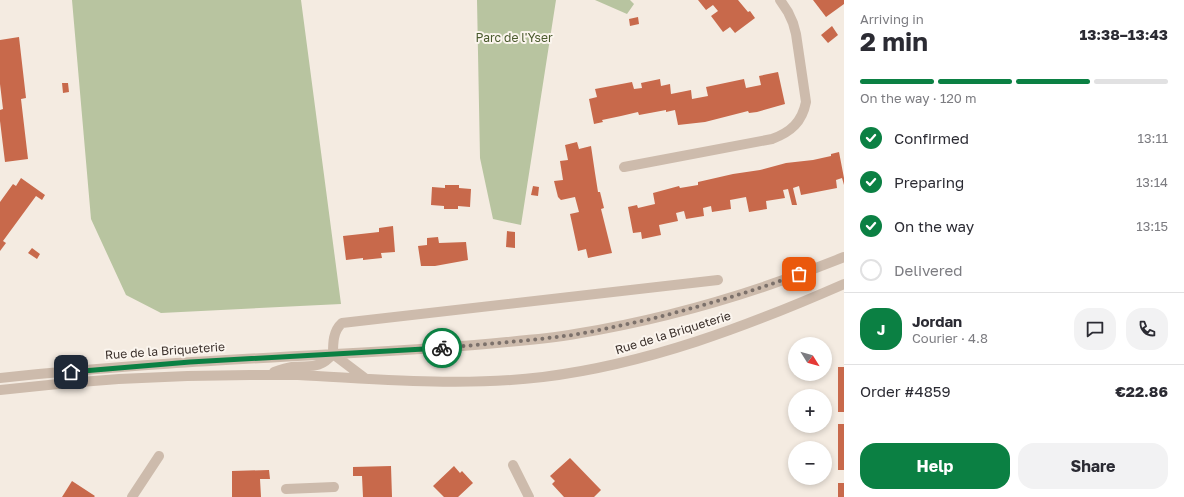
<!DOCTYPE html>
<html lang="en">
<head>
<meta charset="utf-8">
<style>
	:root { --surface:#fff; --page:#f2f2f3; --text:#2b2b33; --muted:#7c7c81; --line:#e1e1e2; --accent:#0b8043 }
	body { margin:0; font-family:"Golos Text",sans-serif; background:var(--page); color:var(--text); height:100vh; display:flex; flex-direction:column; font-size:15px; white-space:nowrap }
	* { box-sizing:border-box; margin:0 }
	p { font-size:13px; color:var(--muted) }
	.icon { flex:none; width:22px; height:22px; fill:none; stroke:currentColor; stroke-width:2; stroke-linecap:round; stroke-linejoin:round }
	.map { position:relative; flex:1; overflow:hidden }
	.side { display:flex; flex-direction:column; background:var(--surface); width:340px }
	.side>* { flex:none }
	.needle { width:26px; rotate:127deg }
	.controls { position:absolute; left:788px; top:337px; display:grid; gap:8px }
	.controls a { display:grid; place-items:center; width:44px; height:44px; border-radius:50%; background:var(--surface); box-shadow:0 2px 6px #0003; font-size:20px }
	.pin { position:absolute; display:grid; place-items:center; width:34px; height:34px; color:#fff; margin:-17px; border-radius:8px; box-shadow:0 2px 6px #0006 }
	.courier { position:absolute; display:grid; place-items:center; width:40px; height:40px; margin:-20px; border:3px solid #0b8043; border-radius:50%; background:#fff; color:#222; box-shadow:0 1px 5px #0007 }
	.summary em { font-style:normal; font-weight:700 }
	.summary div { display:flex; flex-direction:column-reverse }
	.summary { display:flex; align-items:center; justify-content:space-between; height:68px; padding:0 16px }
	h1 { font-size:26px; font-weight:700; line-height:30px }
	.bar { display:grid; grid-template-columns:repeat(4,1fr); gap:6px 4px; align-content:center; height:48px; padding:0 16px }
	.bar i { height:5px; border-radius:3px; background:var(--line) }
	.bar .active { background:var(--accent) }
	.bar p { grid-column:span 4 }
	.line { display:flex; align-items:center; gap:10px; padding:0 16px; border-top:1px solid var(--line) }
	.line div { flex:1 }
	.round { display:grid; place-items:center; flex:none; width:42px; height:42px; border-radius:16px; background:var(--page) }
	ol { padding:0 16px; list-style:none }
	li { display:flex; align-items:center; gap:12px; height:44px }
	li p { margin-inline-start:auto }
	li .icon { padding:4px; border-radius:50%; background:var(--accent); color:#fff; stroke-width:4 }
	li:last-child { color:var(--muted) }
	li i { width:22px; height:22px; border:2px solid var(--line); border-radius:50% }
	.cta { display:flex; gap:8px; margin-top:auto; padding:8px 16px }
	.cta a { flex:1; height:46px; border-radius:16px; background:var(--accent); color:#fff; font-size:16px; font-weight:700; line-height:46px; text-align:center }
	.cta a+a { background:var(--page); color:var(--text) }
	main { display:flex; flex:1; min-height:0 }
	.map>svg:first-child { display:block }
	.green { fill:#b8c4a0 }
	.building { fill:#c8694b }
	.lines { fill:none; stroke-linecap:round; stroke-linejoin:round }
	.minor { stroke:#cdbbac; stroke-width:10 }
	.done { stroke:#7c716b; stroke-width:4; stroke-dasharray:0 7.2 }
	.route { stroke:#0b8043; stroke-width:5 }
	.labels { text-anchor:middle; stroke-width:4; stroke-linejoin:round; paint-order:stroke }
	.park-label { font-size:12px; fill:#4a5a2e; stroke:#fbf5ee }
	.street-label { font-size:12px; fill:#3b302b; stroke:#fbf5ee }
</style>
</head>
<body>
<main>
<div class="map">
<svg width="844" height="497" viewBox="0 0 844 497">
	<rect width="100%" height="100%" fill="#f4ebe1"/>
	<path class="green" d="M72 0H301L341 304 161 313 126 295 91 219Z
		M477 0H556L521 225 493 219 480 158Z
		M595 0H630L634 4 627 14Z"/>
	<path class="building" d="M698 0H738L748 12 750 11 755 18 735 33 730 27 723 32 711 16 718 11 713 5 706 10Z
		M813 0H844V4L826 17Z
		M638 17 639 24 630 26 629 19Z
		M832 26 838 35 828 43 821 35Z
		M19 37 26 98 21 99 28 159 5 162 0 121V110L3 109 0 84V40Z
		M778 72 785 104 757 112 749 113 748 111 705 122 678 125 675 110 666 112V110L639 115 638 112 621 116 602 120 603 122 594 124 589 99 597 97 595 89 632 82 634 89 642 88 641 83 660 79 661 86 670 84 671 94 691 90 692 99 708 96 706 87 744 79 746 88 761 85 759 76Z
		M62 83H68L69 92 63 93Z
		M577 142 579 149 591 146 595 173 598 192H600L604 208 601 209 612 253 588 258 586 249 578 251 570 214 579 212 575 197 561 200 558 197 554 181 563 180 560 161 568 160 565 145Z
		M839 152 844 178V185L842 178 836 180 837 188 801 195 799 186 793 188 797 205H792L788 189 783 190 785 198 766 201 767 209 749 212 746 197 730 200 731 209 712 212 711 206 703 208 704 216 686 219 684 211 676 213 678 221 659 225 661 235 642 239 641 232 633 233 628 207 637 205 638 208 655 204 653 193 679 186 680 188 698 185V182L733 174 760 170 786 163 813 160 831 156V154Z
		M21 178 45 195 42 200 36 196 3 241 6 243 0 251V202L13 184 16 186Z
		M445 185H459V188L471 189 470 207 458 206V209H444V206L431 205 432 187 445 188Z
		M533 186 539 187 538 196 531 195Z
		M393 226 395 252 381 253 382 258 363 260V258L346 260 343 236 379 232V228Z
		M507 231 515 232V248L506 247Z
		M438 237 439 243 466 242 468 260 435 266H421L418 246 427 245V238Z
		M32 248 40 254 37 259 28 253Z
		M838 367H844V412H838Z
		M838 424H844V470H838Z
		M570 458 601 490 594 497H564L552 484 555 481 550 476Z
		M391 466 392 497H363L362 476H353V467Z
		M454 466 460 473 462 471 473 483 458 497H444L433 486Z
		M269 470 270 479H260L261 497H232V471Z
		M72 481 95 496 94 497H62Z
		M838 483H844V497H838Z"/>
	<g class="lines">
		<path class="minor" d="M624 167 772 139C791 132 802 122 806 102L796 34 793 23 788 12 780 0
			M333 354C333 343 333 331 342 323L718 280
			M333 354 366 379
			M274 372C280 370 286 368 292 367 311 365 319 370 333 354
			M0 378C111 366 223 360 335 354 393 351 450 348 507 342 530 340 553 338 575 334 667 319 758 292 844 257
			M0 390C83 380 167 375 250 375 266 375 282 375 298 375 380 379 461 387 543 377 648 364 748 326 844 284
			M513 465 529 497
			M286 489 334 487
			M132 497 159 456"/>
	</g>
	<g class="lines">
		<path class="done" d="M442 348C485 344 529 341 572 335 597 331 622 325 647 320 698 307 749 293 799 274"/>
		<path class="route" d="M71 372 190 362 442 348"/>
	</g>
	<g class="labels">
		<g class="park-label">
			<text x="514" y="42">Parc de l'Yser</text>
		</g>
		<g class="street-label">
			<text transform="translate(673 333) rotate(-17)" y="4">Rue de la Briqueterie</text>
			<text transform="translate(165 351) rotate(-4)" y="4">Rue de la Briqueterie</text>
		</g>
	</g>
</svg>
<div class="controls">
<a><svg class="needle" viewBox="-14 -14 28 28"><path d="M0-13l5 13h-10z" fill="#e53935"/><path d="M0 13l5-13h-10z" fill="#7c7c81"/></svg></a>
<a>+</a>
<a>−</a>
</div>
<div class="pin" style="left:799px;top:274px;background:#ea580c"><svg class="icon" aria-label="bag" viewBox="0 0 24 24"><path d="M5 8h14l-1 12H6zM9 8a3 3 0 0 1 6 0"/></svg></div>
<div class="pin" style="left:71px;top:372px;background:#1f2937"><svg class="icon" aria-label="home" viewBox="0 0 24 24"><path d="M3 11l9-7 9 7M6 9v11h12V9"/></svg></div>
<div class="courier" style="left:442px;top:348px"><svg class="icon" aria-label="bike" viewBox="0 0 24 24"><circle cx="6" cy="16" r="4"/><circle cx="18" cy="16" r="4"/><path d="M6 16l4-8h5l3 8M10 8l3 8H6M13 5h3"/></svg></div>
</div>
<section class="side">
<div class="summary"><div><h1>2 min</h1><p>Arriving in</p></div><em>13:38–13:43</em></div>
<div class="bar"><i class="active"></i><i class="active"></i><i class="active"></i><i></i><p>On the way · 120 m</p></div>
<ol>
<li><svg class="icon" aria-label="check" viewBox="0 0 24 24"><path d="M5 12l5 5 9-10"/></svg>Confirmed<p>13:11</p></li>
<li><svg class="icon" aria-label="check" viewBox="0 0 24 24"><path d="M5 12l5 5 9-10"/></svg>Preparing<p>13:14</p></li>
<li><svg class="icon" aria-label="check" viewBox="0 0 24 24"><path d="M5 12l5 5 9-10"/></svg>On the way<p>13:15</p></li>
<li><i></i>Delivered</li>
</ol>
<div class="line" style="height:72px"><b class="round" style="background:var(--accent);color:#fff">J</b><div><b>Jordan</b><p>Courier · 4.8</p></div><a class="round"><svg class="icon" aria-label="chat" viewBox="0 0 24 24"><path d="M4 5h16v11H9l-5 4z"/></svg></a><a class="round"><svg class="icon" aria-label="phone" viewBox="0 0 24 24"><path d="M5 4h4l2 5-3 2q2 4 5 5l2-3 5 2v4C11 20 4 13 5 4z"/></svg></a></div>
<div class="line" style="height:52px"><div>Order #4859</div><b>€22.86</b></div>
<div class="cta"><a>Help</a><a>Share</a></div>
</section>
</main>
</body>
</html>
